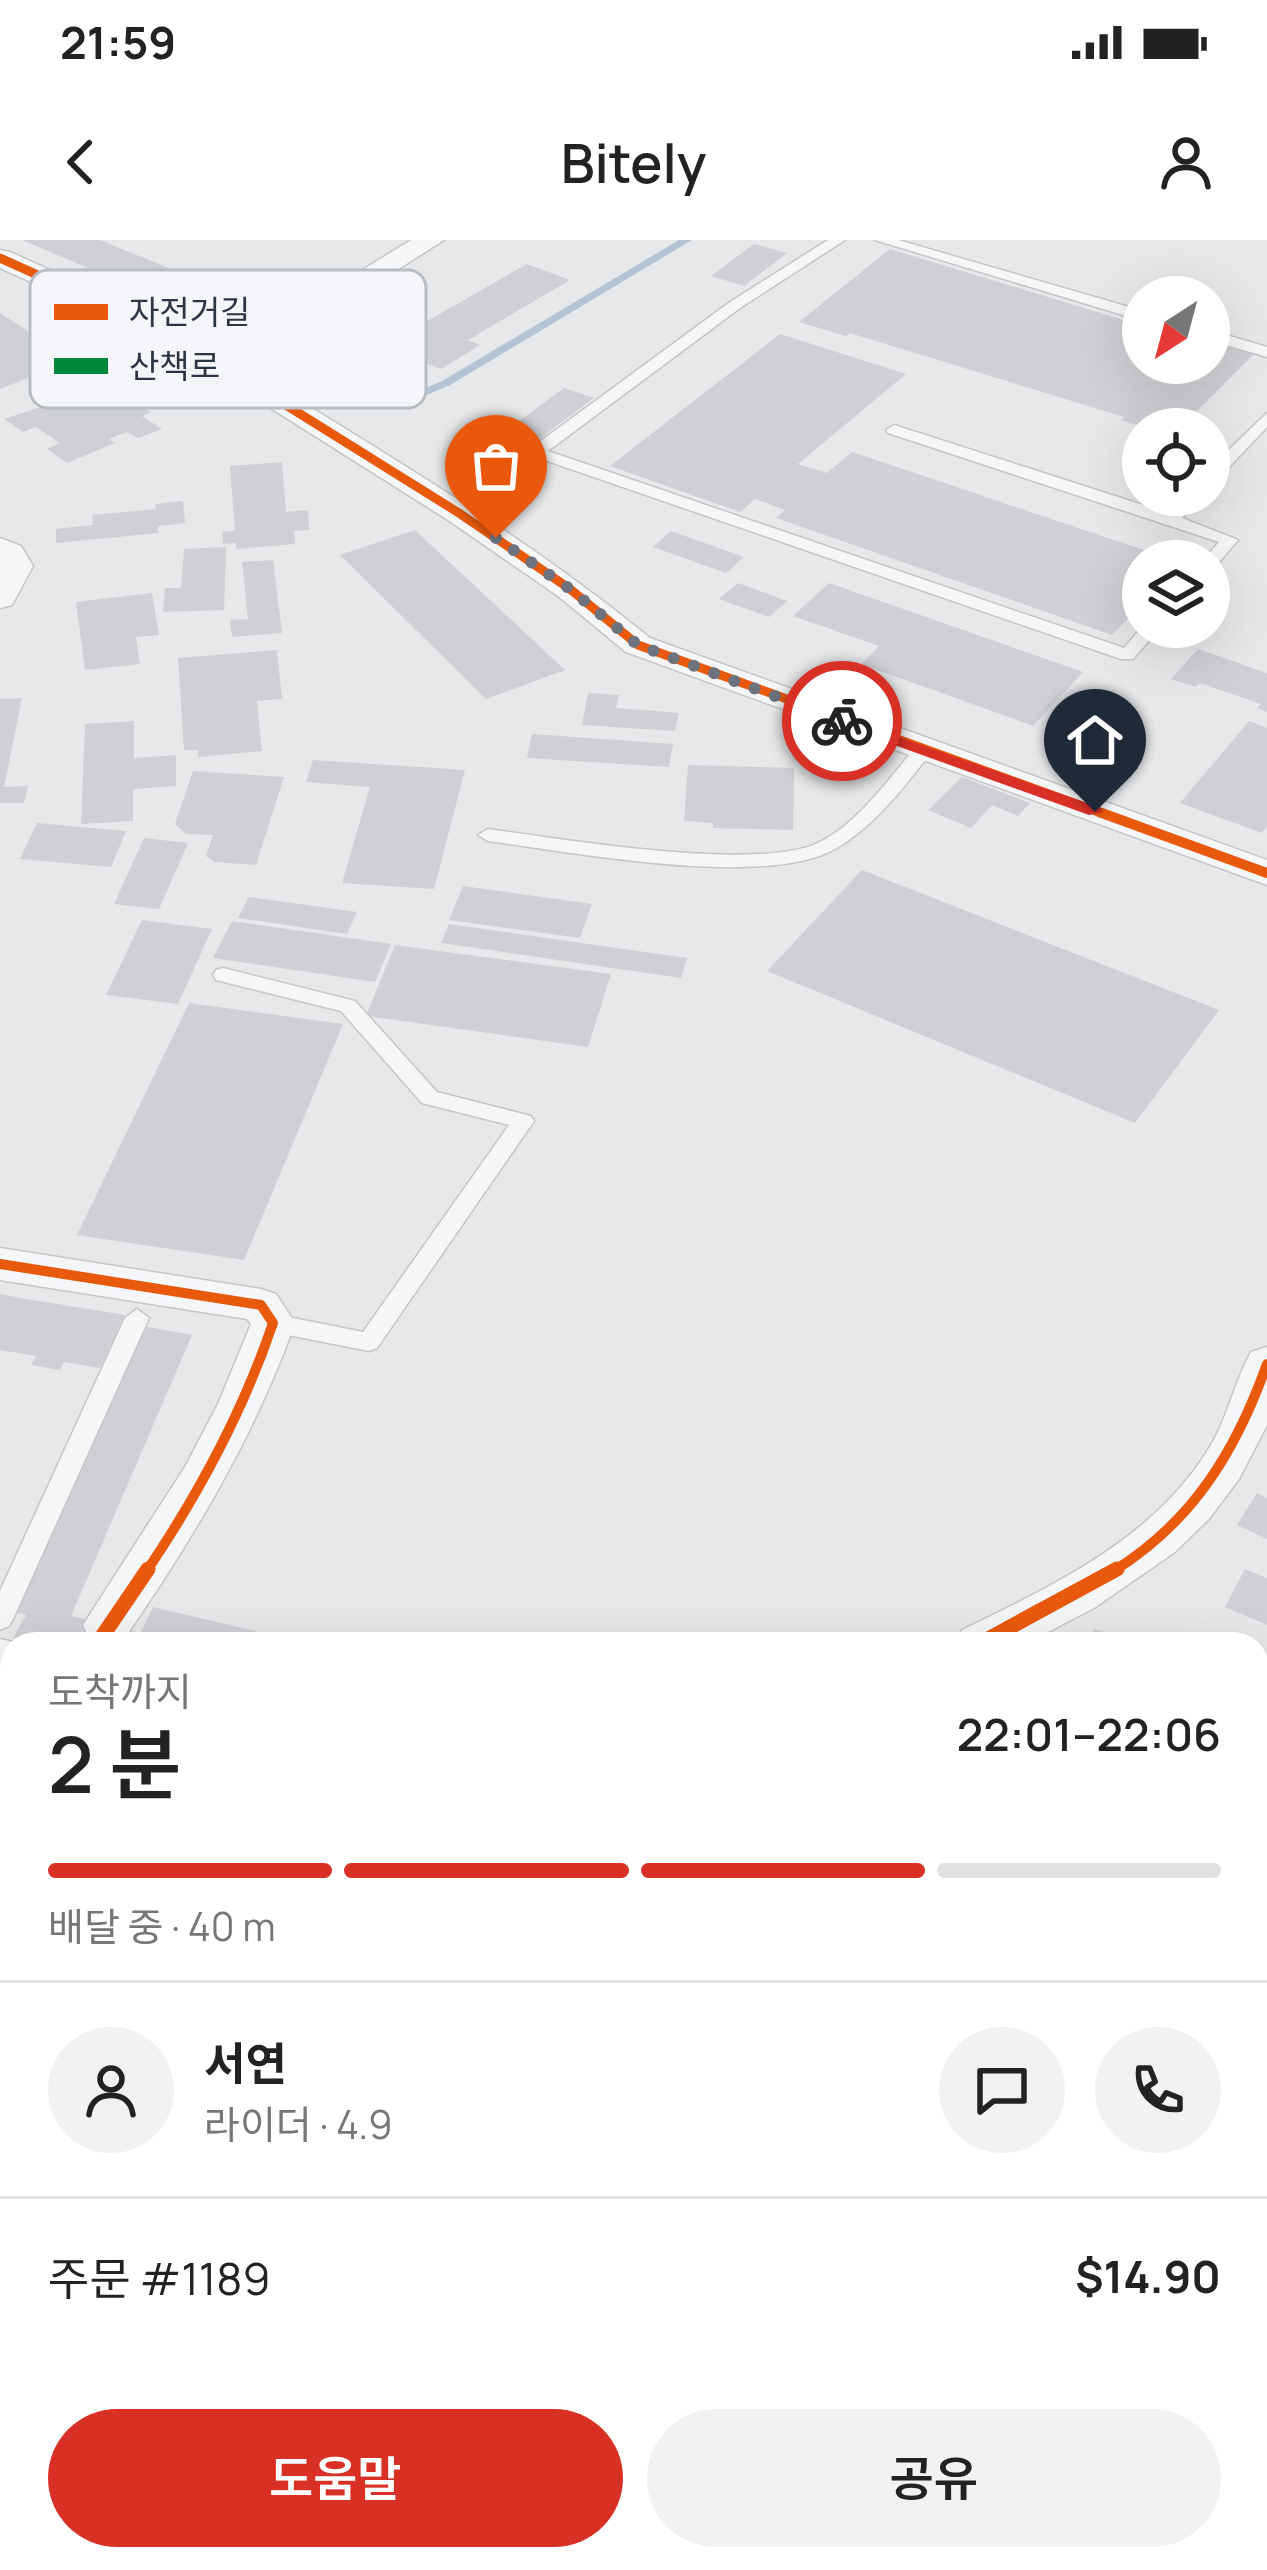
<!DOCTYPE html>
<html lang="ko">
<head>
<meta charset="utf-8">
<style>
	:root { --surface:#fff; --page:#f2f2f2; --text:#222; --muted:#767676; --line:#e0e0e0; --accent:#d93025 }
	body { margin:0; font-family:Manrope,"Noto Sans KR",sans-serif; background:var(--page); color:var(--text); height:100vh; display:flex; flex-direction:column; font-size:45px; white-space:nowrap }
	* { box-sizing:border-box; margin:0 }
	p { font-size:39px; color:var(--muted) }
	.icon { flex:none; width:66px; height:66px; fill:none; stroke:currentColor; stroke-width:2; stroke-linecap:round; stroke-linejoin:round }
	.map { position:relative; flex:1; overflow:hidden }
	.panel { position:absolute; left:0px; top:1392px; width:1269px; height:939px; display:flex; flex-direction:column; background:var(--surface); border-radius:36px 36px 0 0; box-shadow:0 12px 48px #0002 }
	.panel>* { flex:none }
	.needle { width:78px; rotate:216deg }
	.buttons { position:absolute; left:1122px; top:36px; display:grid; gap:24px }
	.buttons a { display:grid; place-items:center; width:108px; height:108px; border-radius:50%; background:var(--surface); box-shadow:0 12px 48px #0002; font-size:60px }
	.pin { position:absolute; display:grid; place-items:center; width:102px; height:102px; color:#fff; margin:-123px -51px; border-radius:50% 50% 50% 0; rotate:-45deg; box-shadow:0 0 12px #0007 }
	.pin .icon { rotate:45deg }
	.courier { position:absolute; display:grid; place-items:center; width:120px; height:120px; margin:-60px; border:9px solid #d93025; border-radius:50%; background:#fff; color:#222; box-shadow:0 3px 15px #0007 }
	.headline em { font-style:normal; font-weight:600 }
	.headline div { display:flex; flex-direction:column-reverse }
	.headline { display:flex; align-items:center; justify-content:space-between; height:204px; padding:0 48px }
	h1 { font-size:78px; font-weight:600; line-height:90px }
	.bar { display:grid; grid-template-columns:repeat(4,1fr); gap:18px 12px; align-content:center; height:144px; padding:0 48px }
	.bar i { height:15px; border-radius:9px; background:var(--line) }
	.bar .on { background:var(--accent) }
	.bar p { grid-column:span 4 }
	.line { display:flex; align-items:center; gap:30px; padding:0 48px; border-top:3px solid var(--line) }
	.line div { flex:1 }
	.round { display:grid; place-items:center; flex:none; width:126px; height:126px; border-radius:63px; background:var(--page) }
	.button { display:flex; gap:24px; margin-top:auto; padding:24px 48px }
	.button a { flex:1; height:138px; border-radius:72px; background:var(--accent); color:#fff; font-size:48px; font-weight:600; line-height:138px; text-align:center }
	.button a+a { background:var(--page); color:var(--text) }
	.status { display:flex; justify-content:space-between; align-items:center; height:84px; padding:0 60px; background:var(--surface); direction:ltr }
	.status svg { height:33px; fill:currentColor }
	header { display:flex; justify-content:space-between; align-items:center; height:156px; padding:0 48px; background:var(--surface); font-size:54px; font-weight:600 }
	.map>svg:first-child { display:block }
	.green { fill:#d6ded6 }
	.lines { fill:none; stroke-linecap:round; stroke-linejoin:round }
	.stream { fill:#b4c4d5; fill-rule:evenodd }
	.building { fill:#ced0d3 }
	.service-casing { stroke:#c4c6c8; stroke-width:3 }
	.minor-casing { stroke:#c4c6c8; stroke-width:3 }
	.service { fill:#f5f6f7; fill-rule:evenodd }
	.minor { fill:#f5f6f7; fill-rule:evenodd }
	.quiet { stroke:#00873e; stroke-width:10; stroke-dasharray:22 10; stroke-linecap:butt }
	.cycleway-far2-casing { stroke:#f4f6f9; stroke-width:14 }
	.cycleway-far1-casing { stroke:#f4f6f9; stroke-width:18 }
	.cycleway-casing { stroke:#f4f6f9; stroke-width:22 }
	.cycleway-far2 { stroke:#e8590c; stroke-width:9 }
	.cycleway-far1 { stroke:#e8590c; stroke-width:10 }
	.cycleway { stroke:#e8590c; stroke-width:15 }
	.route { fill:#d93025 }
	.done { stroke:#6c737f; stroke-width:12; stroke-dasharray:0 21.6 }
	.key { fill:#f4f6f9; stroke:#b8bcc3; stroke-width:3 }
	.key-label { font-size:33px; fill:#2b3445 }
</style>
</head>
<body>
<div class="status"><b>21:59</b><svg viewBox="0 0 49 12"><path d="M0 12V9h3v3zM5 12V6h3v6zM10 12V3h3v9zM15 12V0h3v12zM26 1h20v11H26zM47 4h2v5h-2z"/></svg></div>
<header><svg class="icon" aria-label="back" viewBox="0 0 24 24"><path d="M15 5l-7 7 7 7"/></svg>Bitely<svg class="icon" aria-label="person" viewBox="0 0 24 24"><circle cx="12" cy="8" r="4"/><path d="M4 21q1-7 8-7t8 7"/></svg></header>
<div class="map">
<svg width="1267" height="2330" viewBox="0 0 1267 2330">
	<rect width="100%" height="100%" fill="#e6e8ea"/>
	<path class="green" d="M1267 2020V2330H825L828 2319H1257V2027Z
		M12 2236V2319H815L812 2330H0V2254Z"/>
	<g class="lines">
		<path class="stream" d="M679 0H692L450 145 394 169 384 166 442 141Z"/>
	</g>
	<path class="building" d="M22 0H100L176 31 140 50Z
		M754 4 787 13 744 46 711 36Z
		M890 9 1143 86V123H1209V101L1254 114 1179 189H1151L1121 180 1124 177 850 93 846 96 799 82Z
		M527 24 570 40 468 100 480 105 441 129 428 124 382 151 338 132Z
		M0 73 73 120 0 149Z
		M780 94 906 134 798 224 827 233 852 212 1177 321H1143V363L1112 395 776 278 785 270 755 259 740 272 610 226Z
		M88 140 107 153 116 149 151 172 142 176 162 189 138 198 127 192 109 199 115 203 67 223 47 209 60 203 36 187 23 192 4 179 74 156 64 149Z
		M564 148 594 158 527 208 496 198Z
		M282 222 286 272 308 270 309 290 294 291 295 304 236 309V303L223 304 222 292 235 291 230 226Z
		M183 261 185 283 158 286V293L56 303V289L93 285 92 275 156 269 155 264Z
		M415 290 565 430 486 459 340 315Z
		M671 291 744 317 726 333 653 307Z
		M226 307 224 370 163 372 165 348H181L184 309Z
		M273 320 282 393 232 397 230 380 248 379 242 322Z
		M738 343 787 361 769 377 719 359Z
		M829 343 1083 432 1033 486 861 424 879 406 793 376Z
		M152 353 159 395 136 397 140 424 85 430 76 362Z
		M1198 409 1267 433V472L1257 468 1261 464 1200 443 1196 447 1171 439Z
		M277 410 282 459 257 461 262 511 198 517V510H184L178 418Z
		M588 453 619 455 616 468 679 473 675 491 582 485Z
		M22 458 4 547 28 546 24 563H0V459Z
		M134 481V518L176 515V546L133 549V581L81 584 85 484Z
		M1249 481 1267 488V586L1262 593 1180 563Z
		M532 494 673 504 669 527 527 518Z
		M313 520 465 530 434 649 342 643 370 547 306 542Z
		M688 525 794 528 793 590 713 588V583L684 581Z
		M193 531 284 537 256 625 214 622 206 616 213 595 186 594 175 584Z
		M962 537 1030 563 1018 576 992 565 971 588 928 570Z
		M37 583 126 591 111 627 20 619Z
		M144 598 188 603 159 669 114 664Z
		M862 630 1219 770 1135 883 767 731Z
		M463 646 592 664 580 698 449 680Z
		M249 657 357 672 347 694 238 678Z
		M142 680 212 689 178 764 106 755Z
		M232 681 391 704 375 742 213 718Z
		M449 684 687 718 681 738 441 703Z
		M395 705 611 734 588 807 366 776Z
		M189 763 343 784 244 1020 77 995Z
		M0 1054 27 1059 125 1075 100 1128 64 1122 60 1130 31 1125 36 1116 0 1110Z
		M143 1086 192 1095 71 1376 140 1393 153 1367 310 1404H46L13 1398 26 1375 15 1372Z
		M1257 1253 1267 1258V1299L1237 1285Z
		M1245 1329 1267 1338V1385L1225 1367Z
		M1094 1389 1140 1403V1404H1089Z
		M1257 1460 1267 1463V1520L1257 1516Z
		M0 1597 12 1599V1739L0 1736Z
		M1257 1603 1267 1605V1687L1257 1685Z"/>
	<g class="lines">
		<g class="service-casing">
			<path id="service" d="M828 0H845L740 68 548 211 1124 408 1143 386 1161 387 1133 419H1121L530 215V209L730 62Z
				M875 0H898L1143 71V81Z
				M1209 90 1267 107V117L1209 100Z
				M1267 173V187L1215 242 1209 244V229Z
				M894 185 1168 273 1185 255H1202L1182 278 1238 300 1215 327 1209 328V321H1202L1219 302 888 193 886 190Z
				M923 505 932 511C906 545 874 587 835 609 765 649 570 612 488 601L478 595 488 589C560 599 756 632 818 603 858 584 888 539 916 507Z
				M223 728 355 761 437 852 531 876 534 881 377 1108 369 1111 273 1092 261 1083 273 1074 363 1092 509 885 422 863 341 771 216 740 213 735 216 730Z
				M137 1069 149 1078 13 1379 9 1386 0 1390V1351L125 1078Z"/>
		</g>
		<g class="minor-casing">
			<path id="minor" d="M411 0H444L245 127C384 213 524 295 650 398L1267 620V645L626 412 558 356 448 280 215 133 143 93 0 28V10L10 12 163 81 224 115Z
				M0 298 21 306 33 326 12 365 0 368Z
				M0 1008 261 1049 276 1054 295 1083C254 1197 193 1299 124 1399L110 1404 90 1399 83 1385 185 1227 218 1164 251 1084 247 1079 0 1040Z
				M1267 1107V1185L1239 1239 1209 1279 1175 1312 1094 1368 1025 1404H955L962 1390C1052 1346 1150 1301 1206 1213 1227 1182 1233 1145 1251 1112Z
				M0 1399 22 1404H12V1441L0 1439Z"/>
		</g>
		<use href="#service" class="service"/>
		<use href="#minor" class="minor"/>
		<path class="quiet" d="M819 2330 822 2319"/>
		<g class="cycleway-far2-casing">
			<path id="cycleway-far2" d="M0 18 153 87 225 127 459 273 570 349 638 405 1107 575"/>
		</g>
		<g class="cycleway-far1-casing">
			<path id="cycleway-far1" d="M1099 572 1267 633
				M0 1024 261 1065 273 1083C243 1172 198 1255 146 1332
				M1112 1332C1193 1282 1236 1211 1267 1124"/>
		</g>
		<g class="cycleway-casing">
			<path id="cycleway" d="M97 1404 148 1329
				M979 1404 1117 1329"/>
		</g>
		<use href="#cycleway-far2" class="cycleway-far2"/>
		<use href="#cycleway-far1" class="cycleway-far1"/>
		<use href="#cycleway" class="cycleway"/>
	</g>
	<path class="route" d="M842 477 1101 568 1103 572 1089 575 836 484 834 481Z"/>
	<g class="lines">
		<path class="done" d="M496 298 570 349 638 405 842 481"/>
	</g>
	<rect x="30" y="30" width="396" height="138" rx="18" class="key"/>
	<rect x="54" y="64" width="54" height="16" fill="#e8590c"/>
	<rect x="54" y="118" width="54" height="16" fill="#00873e"/>
	<g class="key-label">
		<text x="129" y="84">자전거길</text>
		<text x="129" y="138">산책로</text>
	</g>
</svg>
<div class="buttons">
<a><svg class="needle" viewBox="-14 -14 28 28"><path d="M0-13l5 13h-10z" fill="#e53935"/><path d="M0 13l5-13h-10z" fill="#767676"/></svg></a>
<a><svg class="icon" aria-label="locate" viewBox="0 0 24 24"><circle cx="12" cy="12" r="6"/><path d="M12 2v4M12 18v4M2 12h4M18 12h4"/></svg></a>
<a><svg class="icon" aria-label="layers" viewBox="0 0 24 24"><path d="M12 4l9 5-9 5-9-5zM3 14l9 5 9-5"/></svg></a>
</div>
<div class="pin" style="left:496px;top:298px;background:#ea580c"><svg class="icon" aria-label="bag" viewBox="0 0 24 24"><path d="M5 8h14l-1 12H6zM9 8a3 3 0 0 1 6 0"/></svg></div>
<div class="pin" style="left:1095px;top:572px;background:#1f2937"><svg class="icon" aria-label="home" viewBox="0 0 24 24"><path d="M3 11l9-7 9 7M6 9v11h12V9"/></svg></div>
<div class="courier" style="left:842px;top:481px"><svg class="icon" aria-label="bike" viewBox="0 0 24 24"><circle cx="6" cy="16" r="4"/><circle cx="18" cy="16" r="4"/><path d="M6 16l4-8h5l3 8M10 8l3 8H6M13 5h3"/></svg></div>
<section class="panel">
<div class="headline"><div><h1>2 분</h1><p>도착까지</p></div><em>22:01–22:06</em></div>
<div class="bar"><i class="on"></i><i class="on"></i><i class="on"></i><i></i><p>배달 중 · 40 m</p></div>
<div class="line" style="height:216px"><a class="round"><svg class="icon" aria-label="person" viewBox="0 0 24 24"><circle cx="12" cy="8" r="4"/><path d="M4 21q1-7 8-7t8 7"/></svg></a><div><b>서연</b><p>라이더 · 4.9</p></div><a class="round"><svg class="icon" aria-label="chat" viewBox="0 0 24 24"><path d="M4 5h16v11H9l-5 4z"/></svg></a><a class="round"><svg class="icon" aria-label="phone" viewBox="0 0 24 24"><path d="M5 4h4l2 5-3 2q2 4 5 5l2-3 5 2v4C11 20 4 13 5 4z"/></svg></a></div>
<div class="line" style="height:156px"><div>주문 #1189</div><b>$14.90</b></div>
<div class="button"><a>도움말</a><a>공유</a></div>
</section>
</div>
</body>
</html>
